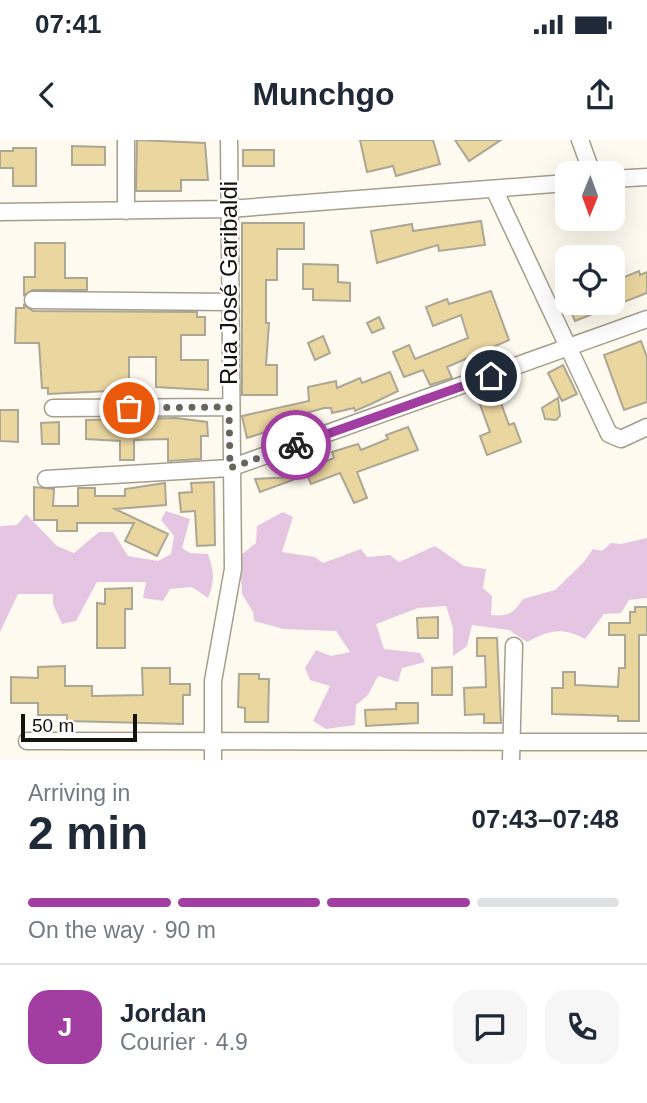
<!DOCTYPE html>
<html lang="en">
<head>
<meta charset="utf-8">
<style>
	:root { --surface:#fff; --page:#f6f6f7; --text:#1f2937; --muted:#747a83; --line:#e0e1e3; --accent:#a23da1 }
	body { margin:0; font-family:Helvetica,sans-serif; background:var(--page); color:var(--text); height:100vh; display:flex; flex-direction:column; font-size:26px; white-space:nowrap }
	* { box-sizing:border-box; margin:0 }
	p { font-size:23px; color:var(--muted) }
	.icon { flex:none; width:38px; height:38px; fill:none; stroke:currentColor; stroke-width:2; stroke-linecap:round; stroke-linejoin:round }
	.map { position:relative; height:620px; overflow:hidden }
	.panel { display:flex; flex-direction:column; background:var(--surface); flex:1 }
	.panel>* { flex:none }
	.needle { width:46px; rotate:181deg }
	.controls { position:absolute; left:555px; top:21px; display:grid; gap:14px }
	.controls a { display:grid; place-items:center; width:70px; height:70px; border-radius:14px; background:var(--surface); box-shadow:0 7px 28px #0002; font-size:35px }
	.scale { position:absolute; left:21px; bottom:18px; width:116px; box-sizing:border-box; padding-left:7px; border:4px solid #15130d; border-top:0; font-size:19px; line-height:24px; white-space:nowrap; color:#15130d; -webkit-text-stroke:5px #fff; paint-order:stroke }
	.pin { position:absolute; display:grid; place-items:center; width:60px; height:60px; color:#fff; margin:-30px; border:4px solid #fff; border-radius:50%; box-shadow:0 2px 7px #0007 }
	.courier { position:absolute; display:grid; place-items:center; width:70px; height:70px; margin:-35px; border:5px solid #a23da1; border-radius:50%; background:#fff; color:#222; box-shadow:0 2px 9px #0007 }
	.head em { font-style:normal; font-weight:800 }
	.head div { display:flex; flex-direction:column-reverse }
	.head { display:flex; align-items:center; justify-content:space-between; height:119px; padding:0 28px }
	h1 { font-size:46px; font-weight:800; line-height:52px }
	.bar { display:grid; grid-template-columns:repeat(4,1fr); gap:10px 7px; align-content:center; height:84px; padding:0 28px }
	.bar i { height:9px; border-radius:5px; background:var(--line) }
	.bar .selected { background:var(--accent) }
	.bar p { grid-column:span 4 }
	.line { display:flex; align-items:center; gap:18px; padding:0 28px; border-top:2px solid var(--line) }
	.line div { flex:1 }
	.round { display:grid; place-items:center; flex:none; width:74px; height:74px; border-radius:21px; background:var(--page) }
	.status { display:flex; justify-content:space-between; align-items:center; height:49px; padding:0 35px; background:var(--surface); direction:ltr }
	.status svg { height:19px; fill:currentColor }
	header { display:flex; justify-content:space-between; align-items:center; height:91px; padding:0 28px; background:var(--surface); font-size:32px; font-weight:800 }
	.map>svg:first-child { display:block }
	.green { fill:#e4c5e2 }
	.building { fill:#ead69f; stroke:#aca695; stroke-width:2 }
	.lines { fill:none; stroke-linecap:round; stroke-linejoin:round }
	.minor-casing { stroke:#a59e8d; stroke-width:19 }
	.minor { stroke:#fff; stroke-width:16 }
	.done { stroke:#67645c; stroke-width:7; stroke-dasharray:0 12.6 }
	.route { stroke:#a23da1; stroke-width:9 }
	.labels { text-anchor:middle; stroke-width:5; stroke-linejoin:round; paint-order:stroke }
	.street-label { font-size:24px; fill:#15130d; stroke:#fff }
</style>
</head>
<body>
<div class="status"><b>07:41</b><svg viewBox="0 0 49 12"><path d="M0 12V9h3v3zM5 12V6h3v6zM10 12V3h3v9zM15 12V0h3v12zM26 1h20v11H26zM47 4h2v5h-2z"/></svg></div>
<header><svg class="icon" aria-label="back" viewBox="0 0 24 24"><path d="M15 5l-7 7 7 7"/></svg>Munchgo<svg class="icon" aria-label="share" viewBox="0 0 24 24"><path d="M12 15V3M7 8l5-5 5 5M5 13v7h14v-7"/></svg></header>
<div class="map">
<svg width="647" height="620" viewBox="0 0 647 620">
	<rect width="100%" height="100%" fill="#fefaef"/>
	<path class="green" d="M166 371 190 379 182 408 190 413 208 414C214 430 215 442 208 458L192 447 170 449 163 461 143 458 146 442H97L76 481 62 484 53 464V454H18L0 492V386L17 385 26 374 57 406 74 413 99 392H113L128 416 158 421 171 414 174 396 161 380Z
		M283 372 293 377 282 412 315 417 323 423 361 409 367 417 390 415 399 422 435 406 464 426 486 429 483 448 492 456 491 475C508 477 514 473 523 459L555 450 583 423 593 409 602 411 611 403 621 404 647 398V458L629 460 621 473 604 474 585 499C562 487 550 490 527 502L509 490 472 485 467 506 453 516V488L446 466 418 468 376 484 384 509 420 513 425 522 402 528 398 542 378 536 368 555 356 565 355 585 326 589 313 581 330 546 310 540 305 528 316 510 331 516 350 512 336 491 284 489 254 481 253 472 242 454 240 416 256 403 257 386Z"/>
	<path class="building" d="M137 0 205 3 208 40H181V51H136Z
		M360 0H433L440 24 396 36 393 26 367 32Z
		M455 0H501L469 21Z
		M72 6 105 7V25H72Z
		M13 8H36V46H13V28H0V11H13Z
		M243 10H274V26H243Z
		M481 81 485 105 439 111 438 105 377 123 371 91 412 84 413 91Z
		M242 83H304V109H277V140H266V183H269L266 225H277V255H242Z
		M35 103H65V138H87V150H33L24 155V137H35Z
		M303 124 338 125V142L350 143V161L313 160V149H303Z
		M639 131 640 135 647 132V153L575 181 567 163H612V142Z
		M491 151 509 200 447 227 452 238 430 245 423 230 404 237 393 212 409 205 415 219 468 198 461 175 433 186 426 167 447 159 449 164Z
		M24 165 33 171 197 172V177H205V195H181V220H208V250L156 247V217H129V250L48 254V248H42L39 203H15L16 168H24Z
		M379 177 384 188 372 193 367 183Z
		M323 196 330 213 315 220 308 203Z
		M641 201 647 217V262L624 270 604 215Z
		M563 225 577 254 562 261 548 233Z
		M390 232 398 251 371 264 355 271 354 268 332 273 331 268H324L289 278 291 284 247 298 242 276 309 261 308 247 336 241 337 248 360 238 362 243Z
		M497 252 509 285 514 283 521 302 487 315 480 296 490 292 478 259Z
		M558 258 560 276 556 280 545 279 542 268Z
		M0 270H18V302L0 301Z
		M176 278 207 282 208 296H201V319L168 321V299L134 300V320H120V301L86 299V280Z
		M59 282V304H42L41 283Z
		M408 287 418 310 357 332 367 358 354 363 340 333 311 344 305 330 334 318 332 312 358 304 361 310 388 299 386 295Z
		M292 337 293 340 260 352 255 339Z
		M214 342 215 405 197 406 195 371 181 372 179 353 192 352 191 343Z
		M165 343 166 365 115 369 168 394 157 416 125 401 134 383H77V391H57V380H34V347L54 349 53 366H78V348H95V356H125V349Z
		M132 448V469H125V508H97V463L105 464V449Z
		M635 467H647V495H639V581H618V576L552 574V548H563V532H575V545L618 547 619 528H625V495H609V483H630V472H635Z
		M438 477V498H418L417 478Z
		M477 498H497L501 583H484V574L465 575 464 548 486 547 485 516H477Z
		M65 526V546H92V556L143 555 142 528H170V544H190V555H183V584L67 581V575H38V563H11V537L38 538V527Z
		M452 527V555H432V528Z
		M239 534H259V539H269L268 582H245V568L238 567Z
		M396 563H418V583L366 586 365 570 396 569Z"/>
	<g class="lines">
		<g class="minor-casing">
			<path id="minor" d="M126 0V71
				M580 0 592 33
				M612 39 647 37
				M494 49 609 294 621 299 647 287
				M0 72 229 69 567 43
				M33 160 229 162
				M53 268 229 267
				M46 339 230 328 647 179
				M27 601 647 602
				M213 620V541L233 429 229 0
				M511 620 514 506"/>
		</g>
		<use href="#minor" class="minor"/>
	</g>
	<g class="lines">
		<path class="done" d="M129 268 229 267 230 328 296 305"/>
		<path class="route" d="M296 305 491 236"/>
	</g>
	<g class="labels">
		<g class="street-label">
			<text transform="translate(229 143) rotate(-90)" y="8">Rua José Garibaldi</text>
		</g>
	</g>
</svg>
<div class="controls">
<a><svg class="needle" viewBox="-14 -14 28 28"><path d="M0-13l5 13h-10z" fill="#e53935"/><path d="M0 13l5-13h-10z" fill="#747a83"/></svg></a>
<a><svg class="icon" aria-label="locate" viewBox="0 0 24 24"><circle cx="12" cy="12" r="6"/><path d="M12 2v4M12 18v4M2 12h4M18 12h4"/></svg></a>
</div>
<div class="scale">50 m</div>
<div class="pin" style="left:129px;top:268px;background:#ea580c"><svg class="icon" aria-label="bag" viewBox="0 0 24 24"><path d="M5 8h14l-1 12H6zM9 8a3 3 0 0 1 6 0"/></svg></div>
<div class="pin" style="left:491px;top:236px;background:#1f2937"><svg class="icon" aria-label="home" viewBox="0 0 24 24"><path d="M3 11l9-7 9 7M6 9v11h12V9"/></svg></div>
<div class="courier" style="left:296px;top:305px"><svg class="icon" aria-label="bike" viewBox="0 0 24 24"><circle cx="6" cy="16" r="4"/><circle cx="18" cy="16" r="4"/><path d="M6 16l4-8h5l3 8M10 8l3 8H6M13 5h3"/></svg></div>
</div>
<section class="panel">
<div class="head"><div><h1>2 min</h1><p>Arriving in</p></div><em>07:43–07:48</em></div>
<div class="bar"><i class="selected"></i><i class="selected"></i><i class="selected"></i><i></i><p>On the way · 90 m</p></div>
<div class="line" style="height:126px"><b class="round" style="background:var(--accent);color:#fff">J</b><div><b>Jordan</b><p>Courier · 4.9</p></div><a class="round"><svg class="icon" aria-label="chat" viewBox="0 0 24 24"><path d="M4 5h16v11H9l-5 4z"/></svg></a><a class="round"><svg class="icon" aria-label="phone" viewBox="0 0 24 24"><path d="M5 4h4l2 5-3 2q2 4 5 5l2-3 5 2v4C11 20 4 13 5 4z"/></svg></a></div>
</section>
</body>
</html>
